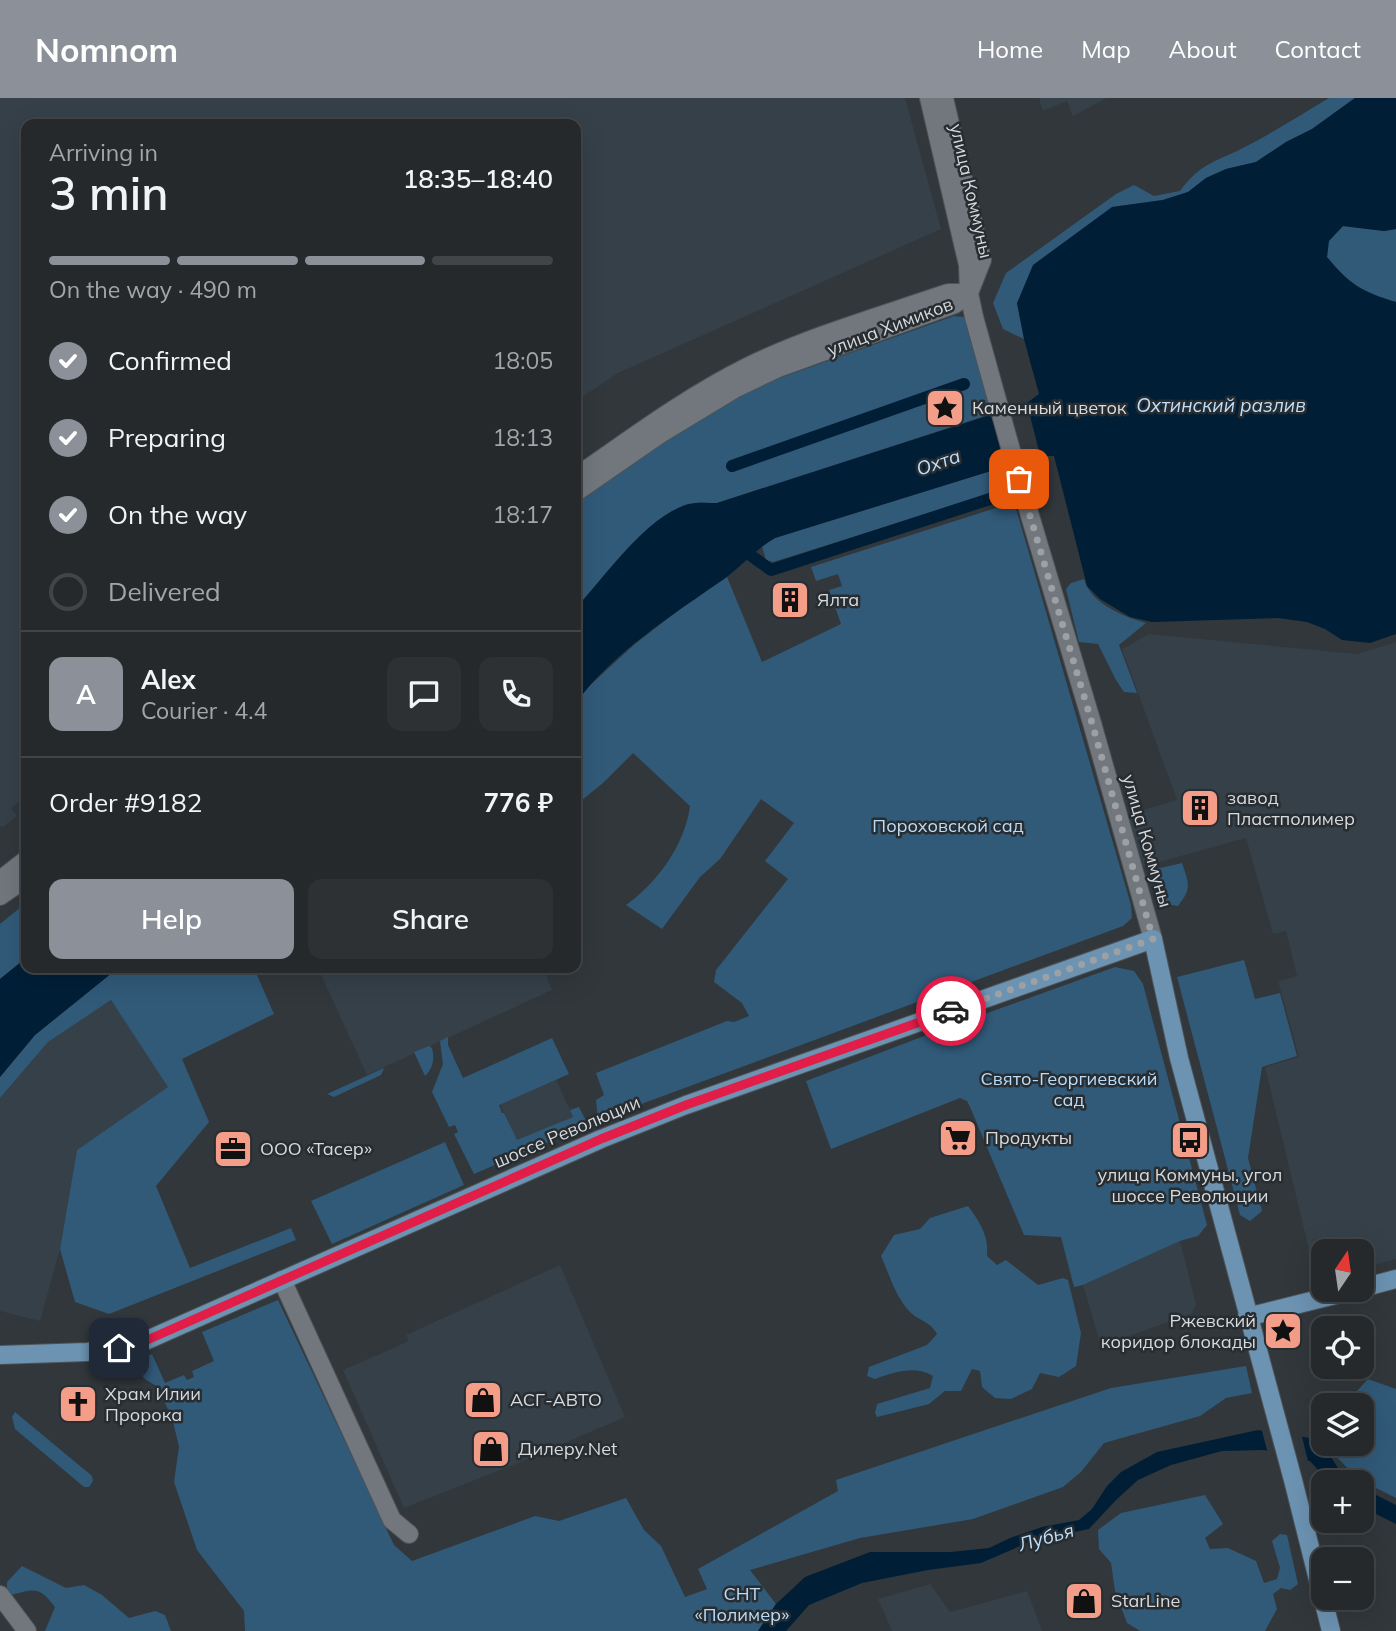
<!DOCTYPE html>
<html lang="en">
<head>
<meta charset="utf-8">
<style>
	:root { --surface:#25292c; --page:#2d3134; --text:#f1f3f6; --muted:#a3a6a9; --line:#424548; --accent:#8c9099 }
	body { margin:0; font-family:Mulish,sans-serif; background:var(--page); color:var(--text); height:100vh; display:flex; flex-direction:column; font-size:26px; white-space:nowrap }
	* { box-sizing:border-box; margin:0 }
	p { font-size:23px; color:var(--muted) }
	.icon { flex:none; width:38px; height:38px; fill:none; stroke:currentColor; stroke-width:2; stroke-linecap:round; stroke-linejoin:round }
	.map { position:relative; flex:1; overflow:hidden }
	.drawer { position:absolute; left:21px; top:21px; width:560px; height:854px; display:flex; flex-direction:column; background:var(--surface); border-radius:14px; box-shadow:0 7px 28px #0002,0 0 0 2px var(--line) }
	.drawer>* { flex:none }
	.needle { width:46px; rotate:13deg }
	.fabs { position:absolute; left:1311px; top:1141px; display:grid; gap:14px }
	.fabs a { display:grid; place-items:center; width:63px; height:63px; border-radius:14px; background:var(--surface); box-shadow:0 7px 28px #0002,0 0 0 2px var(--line); font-size:35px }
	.pin { position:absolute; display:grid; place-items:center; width:60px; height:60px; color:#fff; margin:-30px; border-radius:14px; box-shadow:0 4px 10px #0006 }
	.courier { position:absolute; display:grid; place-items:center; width:70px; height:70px; margin:-35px; border:5px solid #e11d48; border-radius:50%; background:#fff; color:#222; box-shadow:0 2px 9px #0007 }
	.headline em { font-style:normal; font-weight:600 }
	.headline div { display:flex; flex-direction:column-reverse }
	.headline { display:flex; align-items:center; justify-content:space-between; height:119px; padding:0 28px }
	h1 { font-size:46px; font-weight:600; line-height:52px }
	.bar { display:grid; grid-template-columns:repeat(4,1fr); gap:10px 7px; align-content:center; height:84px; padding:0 28px }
	.bar i { height:9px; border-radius:5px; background:var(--line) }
	.bar .on { background:var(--accent) }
	.bar p { grid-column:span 4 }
	.line { display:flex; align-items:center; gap:18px; padding:0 28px; border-top:2px solid var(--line) }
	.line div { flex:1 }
	.round { display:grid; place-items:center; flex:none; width:74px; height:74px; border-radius:14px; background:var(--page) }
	ol { padding:0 28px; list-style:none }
	li { display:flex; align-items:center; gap:21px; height:77px }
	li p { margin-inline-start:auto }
	li .icon { padding:7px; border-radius:50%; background:var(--accent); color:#fff; stroke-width:4 }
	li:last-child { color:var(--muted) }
	li i { width:38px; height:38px; border:4px solid var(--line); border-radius:50% }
	.button { display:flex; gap:14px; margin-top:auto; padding:14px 28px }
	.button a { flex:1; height:80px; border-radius:14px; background:var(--accent); color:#fff; font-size:28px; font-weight:600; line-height:80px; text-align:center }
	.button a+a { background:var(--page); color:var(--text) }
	header { display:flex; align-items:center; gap:42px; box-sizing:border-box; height:98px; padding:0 35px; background:var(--accent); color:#fff }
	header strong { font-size:33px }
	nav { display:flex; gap:38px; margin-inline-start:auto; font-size:24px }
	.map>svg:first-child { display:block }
	.built { fill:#354049 }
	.green { fill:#315a79 }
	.water { fill:#001f37 }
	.pier { fill:#31373b }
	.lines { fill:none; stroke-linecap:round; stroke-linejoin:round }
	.canal { stroke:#001f37; stroke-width:12 }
	.minor-casing { stroke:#4e5356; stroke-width:20 }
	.major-casing { stroke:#4e5356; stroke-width:20 }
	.minor { stroke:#71777d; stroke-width:18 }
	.major { stroke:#6c93b2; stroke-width:18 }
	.done { stroke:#9da1a4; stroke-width:7; stroke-dasharray:0 12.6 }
	.route { stroke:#e11d48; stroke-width:9 }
	.labels { text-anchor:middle; stroke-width:5; stroke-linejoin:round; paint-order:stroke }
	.street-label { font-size:18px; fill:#d7dadd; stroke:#272d31 }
	.poi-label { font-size:18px; fill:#d7dadd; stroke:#272d31; text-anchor:start }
	.park-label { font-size:18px; fill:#badcf8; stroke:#272d31 }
	.water-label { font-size:19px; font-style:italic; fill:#bddffb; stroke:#272d31 }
</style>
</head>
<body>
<header>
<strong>Nomnom</strong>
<nav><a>Home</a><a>Map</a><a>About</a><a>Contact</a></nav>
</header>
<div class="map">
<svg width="1396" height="1533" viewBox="0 0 1396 1533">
	<rect width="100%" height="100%" fill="#31373b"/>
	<path class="built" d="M0 0H905L941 131 618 275 576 303V26H26V699L11 710 17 718 3 729 0 728Z
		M1039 0H1107L1073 18 1067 3 1043 13Z
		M1149 536 1357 556 1396 544V1161L1362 1170V1153H1323V1180L1316 1181 1265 969 1299 959 1278 883 1297 878 1286 833 1273 836 1246 740 1141 769 1126 717 1177 702 1122 551Z
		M318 870H543L552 892 367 977Z
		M111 902 169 989 77 1052 60 1151 40 1223 0 1213V1000L48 944Z
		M556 981 573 1019 517 1043 500 1006Z
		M1180 1143 1196 1206 1191 1216 1101 1248 1083 1187Z
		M560 1167 625 1319 516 1366 404 1410 343 1272 409 1243 406 1237Z
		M930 1486 950 1514 1027 1493 1042 1533H892L878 1501Z"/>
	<path class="green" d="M1329 0H1355L1312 31 1286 44 1256 64 1226 71 1206 80 1188 94 1163 102 1112 109 1017 205 1024 241 1003 231 993 205 1006 175 1116 96 1134 87 1154 98 1180 93C1201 65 1213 65 1243 50 1272 35 1301 17 1329 0Z
		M1343 128 1384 133 1396 131V204C1362 194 1349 186 1327 159L1328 143Z
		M954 218 965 219 969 226 991 316 717 405C708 405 698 404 689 406 647 418 605 479 576 510V401L696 322 766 285Z
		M1004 369 1131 807 1132 820 1123 828 598 1022 596 1002 604 997 596 975 727 923 734 924 749 918 742 905 714 884 716 872 788 781 765 763 794 725 761 701 720 761 700 779 662 831 626 807C657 785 685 747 690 708L633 655 603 685 576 707V605L588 589 635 546 685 507 727 479 762 564 841 526 829 492 842 488 838 476 816 483 811 469 1002 408 997 394 773 464 766 462 762 448 775 440Z
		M1084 481C1090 505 1124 519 1146 525L1119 547 1137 595 1124 594 1116 582 1098 546 1079 544 1066 491 1071 485Z
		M1182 765C1189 786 1192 790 1178 808L1159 805 1149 777 1152 772Z
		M26 805V860L0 881V826Z
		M1244 862 1255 901 1280 895 1297 958 1262 969 1248 1060 1262 1113 1250 1123 1240 1117 1177 879Z
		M1115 869 1134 873 1143 886 1207 1127 1198 1138 1180 1143 1083 1187 1074 1189 1061 1139 1024 1137 970 1009 967 1003 960 1000 831 1051 806 983 940 932Z
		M118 870H254L274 916 182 961 209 1024 156 1088 190 1170 291 1130 296 1142 109 1216 75 1204 60 1151 77 1052 168 989 111 902 48 944 0 1000V979L35 937Z
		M448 939V947L463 980 552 940 569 976 499 1007 502 1015H504L517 1042 573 1019 570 1012 579 1009 588 1027 474 1076 454 1036 458 1034 455 1027 449 1029 432 994 443 966 440 943Z
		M429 948 432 950C435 961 433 970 425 978L414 954Z
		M384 970 381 977 334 999 327 996Z
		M445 1044 464 1087 332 1146 311 1103Z
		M968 1108C980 1124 989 1138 987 1158L997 1167 1006 1162 1038 1187 1063 1180 1068 1182 1081 1235 1076 1268 1059 1279 1040 1275 1032 1291 1011 1301 995 1300 982 1289 980 1273 972 1271 961 1293H945L929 1306 877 1319 875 1315 877 1306 930 1290 933 1278C914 1267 895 1274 875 1281L867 1278 869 1269 927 1247 937 1236C930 1223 919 1223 910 1214 896 1200 889 1176 881 1158L894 1137 920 1131 930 1120Z
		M278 1202 394 1447 412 1463 535 1418 559 1423 626 1400 644 1432 661 1448 685 1499 707 1491 698 1471 838 1393 836 1382 1111 1290 1246 1268 1252 1295 1226 1300 1200 1318 1104 1345 1081 1374 1063 1389 973 1421 860 1440 750 1472 776 1506 758 1533H245L244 1513 197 1452 174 1384 179 1349 172 1319 165 1305 166 1294 145 1281 133 1268 135 1263 152 1256 165 1285 184 1277 187 1282 194 1279 192 1273 214 1263 202 1234Z
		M1368 1281 1396 1291V1400L1358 1381 1328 1350 1335 1346H1362V1307H1356L1357 1293Z
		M15 1314 92 1378 93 1383 89 1389H84L15 1331 12 1319Z
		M1205 1397 1223 1426 1205 1440 1210 1451 1228 1450 1256 1463 1264 1485 1277 1481 1280 1470 1272 1443 1280 1436 1287 1437 1298 1486 1290 1492 1281 1490 1273 1496 1277 1511 1265 1533H1140L1127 1525 1115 1493 1111 1465 1099 1451 1098 1432 1121 1415Z
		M22 1468 66 1490 84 1487 102 1497 129 1520 155 1513 165 1517 171 1533H45L55 1509C39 1488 35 1491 11 1497L7 1492V1484Z"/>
	<path class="water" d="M1355 0H1396V131L1384 133 1343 128 1329 143 1327 159C1349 186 1362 194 1396 204V536L1370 545 1342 542 1325 531 1307 524 1278 520 1152 524 1130 519 1100 501 1087 488 1054 358H1039L775 440C756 451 742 468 724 481 674 516 612 555 576 605V510C605 479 647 417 689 406 698 404 708 405 717 405L1027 305 1039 296 1024 241 1017 205 1033 167 1112 109 1163 102 1188 94 1206 80 1226 71 1256 64 1286 44 1312 31Z
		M26 860V870H118L35 937 0 979V881Z
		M1258 1332 1310 1340 1325 1349 1339 1372 1351 1384H1329L1310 1363 1264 1352 1222 1353 1171 1367 1138 1382 1116 1402 1089 1431 1034 1442 981 1465 928 1472 862 1485 809 1507 786 1533H758L776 1506 805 1479 870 1454H951L989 1450 1010 1440 1042 1429 1079 1422 1092 1411 1107 1388 1121 1374 1157 1354Z
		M1362 1390 1396 1407V1426L1362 1409Z"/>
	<path class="pier" d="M1026 302 1041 361 1006 372 990 313Z
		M1261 1329 1301 1335 1309 1367 1268 1356Z"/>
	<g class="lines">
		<path class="canal" d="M732 368 964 286
			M739 449 771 472 996 399"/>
		<g class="minor-casing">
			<path id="minor" d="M929 0 968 167 969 195 974 219 1019 381 1092 625 1153 841
				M576 379C633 339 688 298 751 267 810 239 874 220 936 199L948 195H969
				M576 394 660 336 736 290 778 270 955 206 969 195 982 162 944 0
				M0 782 26 762
				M0 798 26 780
				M282 1182 392 1422 409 1436
				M0 1497 27 1533"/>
		</g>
		<g class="major-casing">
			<path id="major" d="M1362 1190 1396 1181
				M1247 1219 1355 1192
				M0 1257 87 1254 145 1243 601 1041 686 1007 1153 841 1179 960 1293 1382 1331 1533"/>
		</g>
		<use href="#minor" class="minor"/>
		<use href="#major" class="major"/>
	</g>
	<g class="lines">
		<path class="done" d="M951 913 1153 841 1092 625 1019 381"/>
		<path class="route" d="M119 1250 145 1243 601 1041 686 1007 951 913"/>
	</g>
	<defs>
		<g id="sight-square" transform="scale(2.0125)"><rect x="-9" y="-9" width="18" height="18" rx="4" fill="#f49e8a" stroke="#272d31"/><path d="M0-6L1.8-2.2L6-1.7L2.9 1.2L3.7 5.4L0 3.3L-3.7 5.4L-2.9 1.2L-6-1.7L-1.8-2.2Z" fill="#111"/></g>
		<g id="building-square" transform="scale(2.0125)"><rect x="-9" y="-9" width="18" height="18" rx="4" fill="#f49e8a" stroke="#272d31"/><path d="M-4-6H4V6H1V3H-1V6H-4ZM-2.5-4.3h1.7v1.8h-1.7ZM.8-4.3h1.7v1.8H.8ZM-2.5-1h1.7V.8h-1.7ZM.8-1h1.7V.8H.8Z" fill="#111"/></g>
		<g id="supermarket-square" transform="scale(2.0125)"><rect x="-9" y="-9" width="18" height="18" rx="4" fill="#f49e8a" stroke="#272d31"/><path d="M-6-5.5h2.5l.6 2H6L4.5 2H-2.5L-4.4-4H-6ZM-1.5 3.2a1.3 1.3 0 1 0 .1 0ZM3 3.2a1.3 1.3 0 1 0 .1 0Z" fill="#111"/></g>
		<g id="bus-square" transform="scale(2.0125)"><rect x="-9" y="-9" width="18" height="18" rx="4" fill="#f49e8a" stroke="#272d31"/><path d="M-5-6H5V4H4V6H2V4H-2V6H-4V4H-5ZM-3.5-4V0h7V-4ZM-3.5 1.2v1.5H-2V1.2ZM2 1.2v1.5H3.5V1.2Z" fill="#111"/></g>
		<g id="office-square" transform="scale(2.0125)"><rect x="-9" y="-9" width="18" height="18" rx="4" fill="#f49e8a" stroke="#272d31"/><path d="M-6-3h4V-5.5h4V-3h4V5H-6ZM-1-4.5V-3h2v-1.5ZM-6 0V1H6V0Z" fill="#111"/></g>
		<g id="shop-square" transform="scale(2.0125)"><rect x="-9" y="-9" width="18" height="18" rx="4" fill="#f49e8a" stroke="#272d31"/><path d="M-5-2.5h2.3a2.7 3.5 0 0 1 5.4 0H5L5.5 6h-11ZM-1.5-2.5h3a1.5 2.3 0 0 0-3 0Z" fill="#111"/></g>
		<g id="church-square" transform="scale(2.0125)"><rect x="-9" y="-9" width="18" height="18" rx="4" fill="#f49e8a" stroke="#272d31"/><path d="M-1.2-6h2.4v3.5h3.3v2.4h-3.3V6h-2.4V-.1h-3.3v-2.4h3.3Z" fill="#111"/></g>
	</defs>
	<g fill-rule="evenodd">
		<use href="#sight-square" x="945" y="310"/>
		<use href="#building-square" x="790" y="502"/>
		<use href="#building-square" x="1200" y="710"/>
		<use href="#supermarket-square" x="958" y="1040"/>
		<use href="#bus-square" x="1190" y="1042"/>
		<use href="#office-square" x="233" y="1051"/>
		<use href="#sight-square" x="1283" y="1233"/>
		<use href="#shop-square" x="483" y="1302"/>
		<use href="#church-square" x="78" y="1306"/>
		<use href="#shop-square" x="491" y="1351"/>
		<use href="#shop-square" x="1084" y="1503"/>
	</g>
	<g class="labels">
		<g class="street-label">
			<text transform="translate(971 93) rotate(77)" y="6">улица Коммуны</text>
			<text transform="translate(890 229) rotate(-21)" y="6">улица Химиков</text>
			<text transform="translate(1147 743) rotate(74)" y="6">улица Коммуны</text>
			<text transform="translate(567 1034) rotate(-23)" y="6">шоссе Революции</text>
		</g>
		<g class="poi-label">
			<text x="972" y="316">Каменный цветок</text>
			<text x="817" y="508">Ялта</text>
			<text x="1227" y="706">завод<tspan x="1227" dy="21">Пластполимер</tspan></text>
			<text x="985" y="1046">Продукты</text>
			<text x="260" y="1057">ООО «Тасер»</text>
			<text x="1190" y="1083" text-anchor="middle">улица Коммуны, угол<tspan x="1190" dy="21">шоссе Революции</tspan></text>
			<text x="1256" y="1229" text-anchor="end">Ржевский<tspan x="1256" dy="21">коридор блокады</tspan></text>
			<text x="105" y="1302">Храм Илии<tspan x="105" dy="21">Пророка</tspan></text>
			<text x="510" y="1308">АСГ-АВТО</text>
			<text x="518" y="1357">Дилеру.Net</text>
			<text x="1111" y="1509">StarLine</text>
		</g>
		<g class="park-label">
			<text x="948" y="734">Пороховской сад</text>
			<text x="1069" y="987">Свято-Георгиевский<tspan x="1069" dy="21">сад</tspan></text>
			<text x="742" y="1502">СНТ<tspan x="742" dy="21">«Полимер»</tspan></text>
		</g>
		<g class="water-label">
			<text x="1221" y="314">Охтинский разлив</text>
			<text transform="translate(938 364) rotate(-19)" y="7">Охта</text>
			<text transform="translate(1046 1439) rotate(-16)" y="7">Лубья</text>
		</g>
	</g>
</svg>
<div class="fabs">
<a><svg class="needle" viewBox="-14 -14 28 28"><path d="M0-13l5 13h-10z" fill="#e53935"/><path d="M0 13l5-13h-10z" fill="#a3a6a9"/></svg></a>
<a><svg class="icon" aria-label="locate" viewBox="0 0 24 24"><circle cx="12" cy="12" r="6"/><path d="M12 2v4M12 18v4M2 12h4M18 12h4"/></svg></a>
<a><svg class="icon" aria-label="layers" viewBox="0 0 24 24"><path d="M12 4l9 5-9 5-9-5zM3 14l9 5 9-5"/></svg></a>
<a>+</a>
<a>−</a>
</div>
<div class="pin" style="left:1019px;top:381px;background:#ea580c"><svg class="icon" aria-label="bag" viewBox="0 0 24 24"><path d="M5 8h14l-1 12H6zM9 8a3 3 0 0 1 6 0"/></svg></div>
<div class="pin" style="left:119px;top:1250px;background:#1f2937"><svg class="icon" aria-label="home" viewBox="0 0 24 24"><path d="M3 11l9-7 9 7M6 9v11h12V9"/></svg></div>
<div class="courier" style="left:951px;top:913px"><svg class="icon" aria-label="car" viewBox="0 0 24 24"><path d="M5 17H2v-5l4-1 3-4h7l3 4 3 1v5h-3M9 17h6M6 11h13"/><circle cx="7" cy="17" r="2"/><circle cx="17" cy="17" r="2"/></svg></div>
<section class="drawer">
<div class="headline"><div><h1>3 min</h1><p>Arriving in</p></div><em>18:35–18:40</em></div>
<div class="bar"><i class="on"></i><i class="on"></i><i class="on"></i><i></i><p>On the way · 490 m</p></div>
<ol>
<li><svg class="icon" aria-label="check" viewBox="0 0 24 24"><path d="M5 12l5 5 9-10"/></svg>Confirmed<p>18:05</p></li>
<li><svg class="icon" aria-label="check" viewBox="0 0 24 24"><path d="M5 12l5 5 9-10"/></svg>Preparing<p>18:13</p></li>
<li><svg class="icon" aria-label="check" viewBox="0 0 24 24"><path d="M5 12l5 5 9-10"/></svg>On the way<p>18:17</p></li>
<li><i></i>Delivered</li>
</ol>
<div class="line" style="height:126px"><b class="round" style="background:var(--accent);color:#fff">A</b><div><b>Alex</b><p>Courier · 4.4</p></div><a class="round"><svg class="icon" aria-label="chat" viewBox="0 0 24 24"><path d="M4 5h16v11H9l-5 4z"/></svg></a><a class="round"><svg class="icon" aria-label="phone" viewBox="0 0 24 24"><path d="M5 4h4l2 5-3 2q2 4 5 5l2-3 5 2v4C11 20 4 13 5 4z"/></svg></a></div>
<div class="line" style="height:91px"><div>Order #9182</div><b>776 ₽</b></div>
<div class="button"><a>Help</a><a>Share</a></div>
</section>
</div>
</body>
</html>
